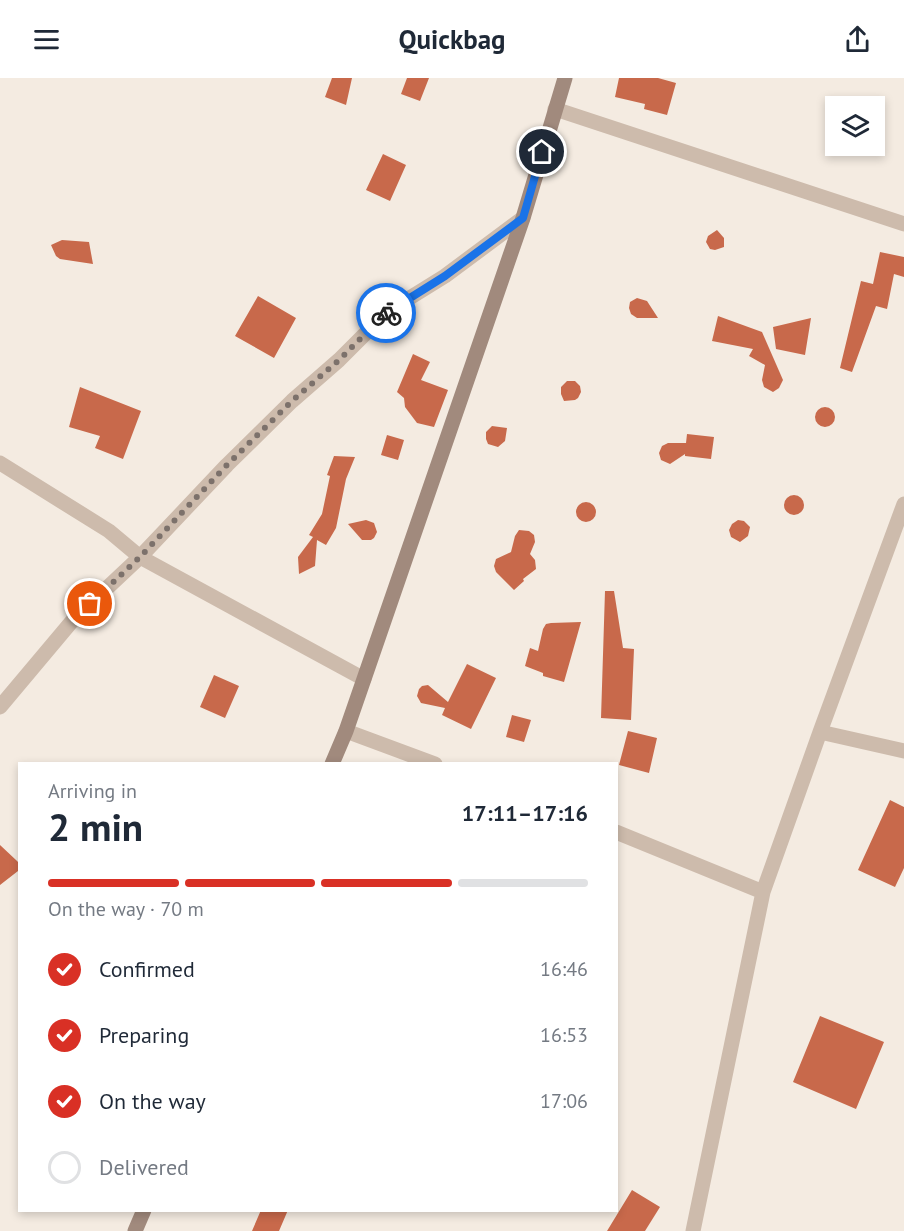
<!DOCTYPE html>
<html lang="en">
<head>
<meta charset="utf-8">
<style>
	:root { --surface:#fff; --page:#f2f2f3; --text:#1f2937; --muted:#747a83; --line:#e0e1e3; --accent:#d93025 }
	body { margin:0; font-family:"PT Sans",sans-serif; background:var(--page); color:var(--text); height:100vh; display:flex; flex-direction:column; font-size:22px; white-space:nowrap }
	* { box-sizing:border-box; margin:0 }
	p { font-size:20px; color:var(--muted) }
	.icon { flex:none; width:33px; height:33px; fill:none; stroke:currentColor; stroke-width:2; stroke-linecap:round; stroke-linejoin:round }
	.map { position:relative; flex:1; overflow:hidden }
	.drawer { position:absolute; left:18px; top:684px; width:600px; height:450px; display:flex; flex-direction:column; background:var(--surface); border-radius:0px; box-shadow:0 3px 9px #0003 }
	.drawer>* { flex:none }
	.controls { position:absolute; left:825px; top:18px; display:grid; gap:12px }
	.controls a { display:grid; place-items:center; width:60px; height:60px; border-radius:0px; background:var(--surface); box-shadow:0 3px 9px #0003; font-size:30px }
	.pin { position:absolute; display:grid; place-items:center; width:51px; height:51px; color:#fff; margin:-26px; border:3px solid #fff; border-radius:50%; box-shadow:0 2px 6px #0007 }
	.courier { position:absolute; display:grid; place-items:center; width:60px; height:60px; margin:-30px; border:4px solid #1a73e8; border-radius:50%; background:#fff; color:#222; box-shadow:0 2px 8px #0007 }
	.overview em { font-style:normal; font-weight:700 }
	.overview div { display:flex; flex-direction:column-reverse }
	.overview { display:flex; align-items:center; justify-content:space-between; height:102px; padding:0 30px }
	h1 { font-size:39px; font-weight:700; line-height:45px }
	.bar { display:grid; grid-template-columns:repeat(4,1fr); gap:9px 6px; align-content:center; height:72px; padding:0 30px }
	.bar i { height:8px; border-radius:4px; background:var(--line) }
	.bar .on { background:var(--accent) }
	.bar p { grid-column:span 4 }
	ol { padding:0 30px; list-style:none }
	li { display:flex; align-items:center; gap:18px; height:66px }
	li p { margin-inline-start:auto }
	li .icon { padding:6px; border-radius:50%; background:var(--accent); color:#fff; stroke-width:4 }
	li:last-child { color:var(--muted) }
	li i { width:33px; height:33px; border:3px solid var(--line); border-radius:50% }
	header { display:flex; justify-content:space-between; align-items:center; height:78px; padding:0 30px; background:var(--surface); font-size:27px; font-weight:700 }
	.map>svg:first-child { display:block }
	.building { fill:#c8694b }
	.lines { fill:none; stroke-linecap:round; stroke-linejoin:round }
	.minor { stroke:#cdbbac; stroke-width:15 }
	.secondary { stroke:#a18a7d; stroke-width:15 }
	.done { stroke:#7c716b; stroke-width:6; stroke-dasharray:0 10.8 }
	.route { stroke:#1a73e8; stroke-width:8 }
</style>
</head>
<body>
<header><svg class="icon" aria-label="menu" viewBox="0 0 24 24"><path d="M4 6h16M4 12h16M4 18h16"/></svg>Quickbag<svg class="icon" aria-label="share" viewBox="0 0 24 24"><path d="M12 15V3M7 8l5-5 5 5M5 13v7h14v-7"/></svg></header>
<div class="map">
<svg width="904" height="1153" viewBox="0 0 904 1153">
	<rect width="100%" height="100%" fill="#f4ebe1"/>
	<path class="building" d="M332 0H352L346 27 325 19Z
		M407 0H429L420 23 401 16Z
		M619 0H658L676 5 667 37 644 31 645 26 615 19Z
		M383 76 406 87 390 123 366 112Z
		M717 152 724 160V169L715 172 710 171 706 164 708 158Z
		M62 162 89 164 93 186 60 181 56 178 51 167Z
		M880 174 904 179V199L894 196 887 231 876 228 852 294 840 290 861 203 873 206Z
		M258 218 296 240 274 280 235 258Z
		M637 220 647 223 658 240H637L631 236 629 230 630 224Z
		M718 238 762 254 783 302 779 310 773 314 764 309 762 302 765 287 749 278 753 271 712 263Z
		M811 240 805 277 776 271 773 249Z
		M413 276 430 284 421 302 448 312 434 349 417 345 405 329 404 320 397 314Z
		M567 303H575L580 308 581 314 578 320 575 322 564 323 561 316V309Z
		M80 309 141 333 123 381 95 370 100 358 69 349Z
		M815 339a10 10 0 1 1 20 0a10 10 0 1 1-20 0Z
		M492 348 507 350 505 363 498 369 488 366 486 361V354Z
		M687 356 714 359 711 381 685 378V376L670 386 661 382 659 375 662 368 668 365H686Z
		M387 357 404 362 398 382 381 377Z
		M334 378 355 379 346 401 336 450 326 467 317 462 315 488 299 496 298 479 313 459 309 457 322 436 330 398 327 397Z
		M784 427a10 10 0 1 1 20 0a10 10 0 1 1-20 0Z
		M576 434a10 10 0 1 1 20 0a10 10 0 1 1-20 0Z
		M366 442 374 445 377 454 374 460 371 462H362L348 446Z
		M738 442 744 443 750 449 748 458 740 464 731 459 729 452 732 446Z
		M519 452 529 453 534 457 535 464 530 476 535 482 536 491 523 501 524 503 514 512 496 494 494 488 496 481 511 474 515 458Z
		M605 513H614L623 570 634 571 631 642 601 640Z
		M581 544 564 604 543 598V595L525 588 530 570 538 573 543 551 546 546 551 545Z
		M467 586 496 600 471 651 442 637 445 630 421 625 417 618 419 611 422 608 428 607 448 624Z
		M214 597 239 608 225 640 200 629Z
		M512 637 531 642 524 664 506 659Z
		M628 653 657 660 649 695 619 687Z
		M890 722 904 729V790L895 809 858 792Z
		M0 767 16 782 18 784V793L0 807Z
		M820 938 884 964 856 1031 793 1004Z
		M632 1112 660 1129 645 1153H607Z
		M261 1132H288L279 1153H252Z"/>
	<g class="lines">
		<path class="minor" d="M555 31 904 146
			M0 385 109 453 140 479 364 601
			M0 629 73 542 140 479 227 387 292 323 339 282 387 234 445 198 523 140
			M346 653 435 686
			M820 654 904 673
			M616 754 763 814 820 654 904 426
			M693 1153 763 814"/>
		<path class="secondary" d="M332 686 346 653 364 601 523 140 565 0
			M135 1153 144 1132"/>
	</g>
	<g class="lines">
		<path class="done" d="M90 526 140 479 227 387 292 323 339 282 386 235"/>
		<path class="route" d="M386 235 445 198 523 140 542 74"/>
	</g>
</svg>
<div class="controls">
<a><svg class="icon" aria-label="layers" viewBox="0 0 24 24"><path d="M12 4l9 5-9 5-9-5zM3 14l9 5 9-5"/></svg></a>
</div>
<div class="pin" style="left:90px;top:526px;background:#ea580c"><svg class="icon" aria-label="bag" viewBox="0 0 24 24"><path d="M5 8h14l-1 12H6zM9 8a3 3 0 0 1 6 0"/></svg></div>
<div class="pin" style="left:542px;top:74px;background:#1f2937"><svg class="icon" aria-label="home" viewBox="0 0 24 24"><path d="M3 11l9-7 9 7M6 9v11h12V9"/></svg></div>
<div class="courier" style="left:386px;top:235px"><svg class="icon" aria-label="bike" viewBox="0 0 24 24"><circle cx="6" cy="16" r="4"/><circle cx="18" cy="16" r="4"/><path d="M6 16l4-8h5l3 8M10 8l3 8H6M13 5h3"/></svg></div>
<section class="drawer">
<div class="overview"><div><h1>2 min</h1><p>Arriving in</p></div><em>17:11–17:16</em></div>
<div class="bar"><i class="on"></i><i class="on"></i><i class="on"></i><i></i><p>On the way · 70 m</p></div>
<ol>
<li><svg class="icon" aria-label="check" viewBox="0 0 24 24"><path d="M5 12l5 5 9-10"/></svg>Confirmed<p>16:46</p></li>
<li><svg class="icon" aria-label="check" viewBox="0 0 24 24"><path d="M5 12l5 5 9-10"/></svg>Preparing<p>16:53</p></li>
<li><svg class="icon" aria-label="check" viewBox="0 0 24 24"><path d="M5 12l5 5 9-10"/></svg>On the way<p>17:06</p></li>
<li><i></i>Delivered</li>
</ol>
</section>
</div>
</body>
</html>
